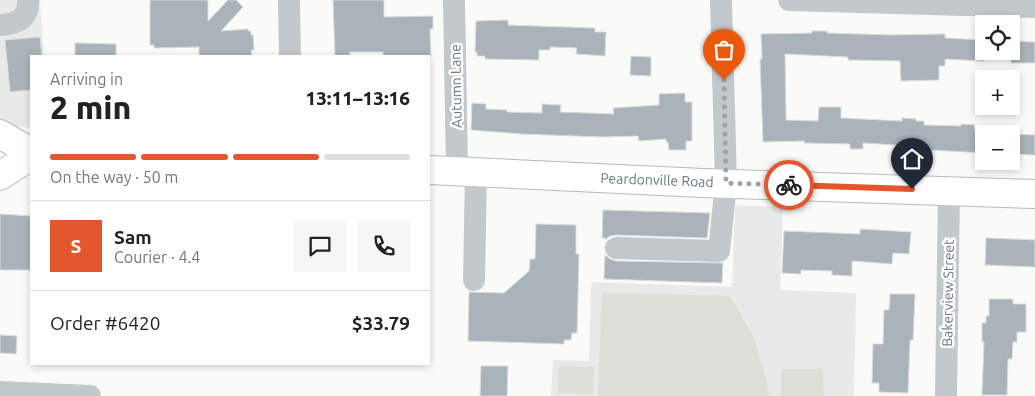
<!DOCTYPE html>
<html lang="en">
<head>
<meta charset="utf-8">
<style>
	:root { --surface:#fff; --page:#f6f6f6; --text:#222; --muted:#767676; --line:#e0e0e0; --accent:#e4572e }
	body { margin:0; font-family:Ubuntu,sans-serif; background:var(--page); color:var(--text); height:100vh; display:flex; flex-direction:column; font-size:19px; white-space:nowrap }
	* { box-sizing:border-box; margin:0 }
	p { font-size:16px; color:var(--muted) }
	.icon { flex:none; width:28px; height:28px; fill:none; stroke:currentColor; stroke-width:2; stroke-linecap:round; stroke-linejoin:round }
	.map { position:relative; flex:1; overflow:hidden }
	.panel { position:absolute; left:30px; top:55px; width:400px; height:310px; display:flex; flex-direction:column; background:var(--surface); border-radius:0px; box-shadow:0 2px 8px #0003 }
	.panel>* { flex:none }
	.controls { position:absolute; left:975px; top:15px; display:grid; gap:10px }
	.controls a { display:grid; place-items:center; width:45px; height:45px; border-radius:0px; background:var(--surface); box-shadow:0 2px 8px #0003; font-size:25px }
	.pin { position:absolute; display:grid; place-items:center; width:42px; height:42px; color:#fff; margin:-51px -21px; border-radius:50% 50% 50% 0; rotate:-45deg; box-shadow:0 0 5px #0007 }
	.pin .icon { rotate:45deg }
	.courier { position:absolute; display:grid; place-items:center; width:50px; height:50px; margin:-25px; border:4px solid #e4572e; border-radius:50%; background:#fff; color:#222; box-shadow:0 1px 6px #0007 }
	.overview em { font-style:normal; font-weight:800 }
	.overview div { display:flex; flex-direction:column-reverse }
	.overview { display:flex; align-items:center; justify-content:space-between; height:85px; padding:0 20px }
	h1 { font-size:32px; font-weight:800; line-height:38px }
	.bar { display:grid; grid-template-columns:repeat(4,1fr); gap:8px 5px; align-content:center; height:60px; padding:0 20px }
	.bar i { height:6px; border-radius:4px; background:var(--line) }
	.bar .on { background:var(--accent) }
	.bar p { grid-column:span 4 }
	.line { display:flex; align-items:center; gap:12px; padding:0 20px; border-top:1px solid var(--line) }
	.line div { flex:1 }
	.round { display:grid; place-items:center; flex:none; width:52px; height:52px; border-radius:0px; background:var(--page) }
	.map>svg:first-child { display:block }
	.built { fill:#e8e9e9 }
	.green { fill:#dadfd7 }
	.building { fill:#aab3b9; stroke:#dcdcda }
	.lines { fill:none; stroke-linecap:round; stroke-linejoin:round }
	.major-casing { stroke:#b5babe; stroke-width:30 }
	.minor { stroke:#c3c8cc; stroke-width:22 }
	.major { stroke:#fff; stroke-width:28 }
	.done { stroke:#99a4ac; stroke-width:5; stroke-dasharray:0 9 }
	.route { stroke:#e4572e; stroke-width:6 }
	.labels { text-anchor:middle; stroke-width:5; stroke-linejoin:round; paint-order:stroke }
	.street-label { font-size:14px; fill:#657683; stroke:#fff }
</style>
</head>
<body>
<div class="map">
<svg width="1035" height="396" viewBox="0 0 1035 396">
	<rect width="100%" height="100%" fill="#fafaf8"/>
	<path class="built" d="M0 0H40L44 56H31V128L11 126 0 122Z
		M735 205 783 207 780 290 856 293 854 396H551L553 360 589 361 591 282 732 287Z"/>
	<path class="green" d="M602 293 730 296 753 336 766 378 769 396H598Z
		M559 366 594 367 593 394 558 393Z
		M781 369H823L824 396H781Z"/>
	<path class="building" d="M150 0H208V21L228 0H236L243 7 221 31 248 29V31H251V35H253L254 50H251L252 56H199V47L154 48V45H150Z
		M333 0H384V17L433 16V29H430L431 56H383V52H350V56H335Z
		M508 20V25L595 28V32H606L605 56 576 54 577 48 550 47V50H539V60L485 59V56H477V52H475L476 21Z
		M812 31H827V33L890 35 945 34V38L984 40V61L945 59V66H939V80L901 81 900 61 848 60V57L785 54 786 120 818 121 819 107H841V118L902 121V118L916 119V121H924V125L961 126V124L975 125 974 129 984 130V153L912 149V146L863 143V149H850V144L804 143 805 141 763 142 760 59H762L761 34 812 33Z
		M40 37 42 56H31V90L10 92 5 40Z
		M1011 41 1035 42V63H1011Z
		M75 43 116 44V56H75Z
		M631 56 651 57V76L630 75Z
		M685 93V102H692V141H686V150H669L668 142H666V139L639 141 638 136 603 137 521 134 471 130 472 103 486 104V109L507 110V112L542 113V104L561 105 560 112 614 114 613 108 659 105V94Z
		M1011 134 1035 135V155L1011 154Z
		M603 210 710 213 707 238 616 235 610 236 605 240 606 238H602Z
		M0 214 31 216V270H0Z
		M536 224 576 225V254H579L577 333H572L571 340H564V344L468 341 469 292 504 293 529 271 530 259H535Z
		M860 229 911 232 909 254 893 253 892 264 852 261V276L832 275V271L801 270V274L782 273 784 231 860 234Z
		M986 238 1035 240V267L985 265Z
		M605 255 610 259 616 261 723 263 722 283 604 279Z
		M890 294H915L913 340H910L908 393 879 392V383H872L873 344H883L884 310H889Z
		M989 299H1013V304H1026V332H1017V342H1013L1012 359H1008L1007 395H982L984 342H982V323H986V316H989Z
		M0 335 17 336 16 354 0 353Z
		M481 366H508L507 396H480Z"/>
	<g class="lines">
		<g class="major-casing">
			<path id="major" d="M0 134 31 152
				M429 170 703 183 1035 194
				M0 176 31 156"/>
		</g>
		<path class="minor" d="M289 0 290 56
			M454 0 457 171
			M789 0 1035 7
			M0 25C17 24 29 19 28 0
			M616 248 719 251 726 183 721 0
			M474 280 476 172
			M0 392 90 396
			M946 396 949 191"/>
		<use href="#major" class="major"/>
	</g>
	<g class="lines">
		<path class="done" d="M724 80 726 183 789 185"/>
		<path class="route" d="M789 185 912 189"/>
	</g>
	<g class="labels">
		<g class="street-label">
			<text transform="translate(456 86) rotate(-91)" y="5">Autumn Lane</text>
			<text transform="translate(657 180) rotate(2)" y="5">Peardonville Road</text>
			<text transform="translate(948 293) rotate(-89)" y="5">Bakerview Street</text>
		</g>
	</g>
</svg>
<div class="controls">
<a><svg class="icon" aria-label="locate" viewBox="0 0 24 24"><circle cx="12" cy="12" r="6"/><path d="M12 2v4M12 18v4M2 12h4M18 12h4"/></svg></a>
<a>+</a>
<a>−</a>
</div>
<div class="pin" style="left:724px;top:80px;background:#ea580c"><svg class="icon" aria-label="bag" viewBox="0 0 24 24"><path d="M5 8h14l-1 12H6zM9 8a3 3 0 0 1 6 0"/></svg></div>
<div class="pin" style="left:912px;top:189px;background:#1f2937"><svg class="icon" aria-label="home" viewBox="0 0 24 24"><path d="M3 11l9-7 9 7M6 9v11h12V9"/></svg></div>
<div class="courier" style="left:789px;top:185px"><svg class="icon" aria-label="bike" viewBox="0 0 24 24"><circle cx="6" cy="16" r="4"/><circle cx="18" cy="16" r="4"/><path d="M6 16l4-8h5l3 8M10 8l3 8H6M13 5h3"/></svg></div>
<section class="panel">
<div class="overview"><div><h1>2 min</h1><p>Arriving in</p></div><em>13:11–13:16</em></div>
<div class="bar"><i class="on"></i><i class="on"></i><i class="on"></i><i></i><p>On the way · 50 m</p></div>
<div class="line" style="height:90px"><b class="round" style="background:var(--accent);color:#fff">S</b><div><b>Sam</b><p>Courier · 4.4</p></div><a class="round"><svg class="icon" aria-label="chat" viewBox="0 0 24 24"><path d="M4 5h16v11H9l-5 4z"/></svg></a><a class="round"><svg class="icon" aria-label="phone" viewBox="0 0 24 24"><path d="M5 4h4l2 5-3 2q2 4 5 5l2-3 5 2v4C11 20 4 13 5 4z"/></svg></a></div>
<div class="line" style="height:65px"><div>Order #6420</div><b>$33.79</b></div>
</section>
</div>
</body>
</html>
